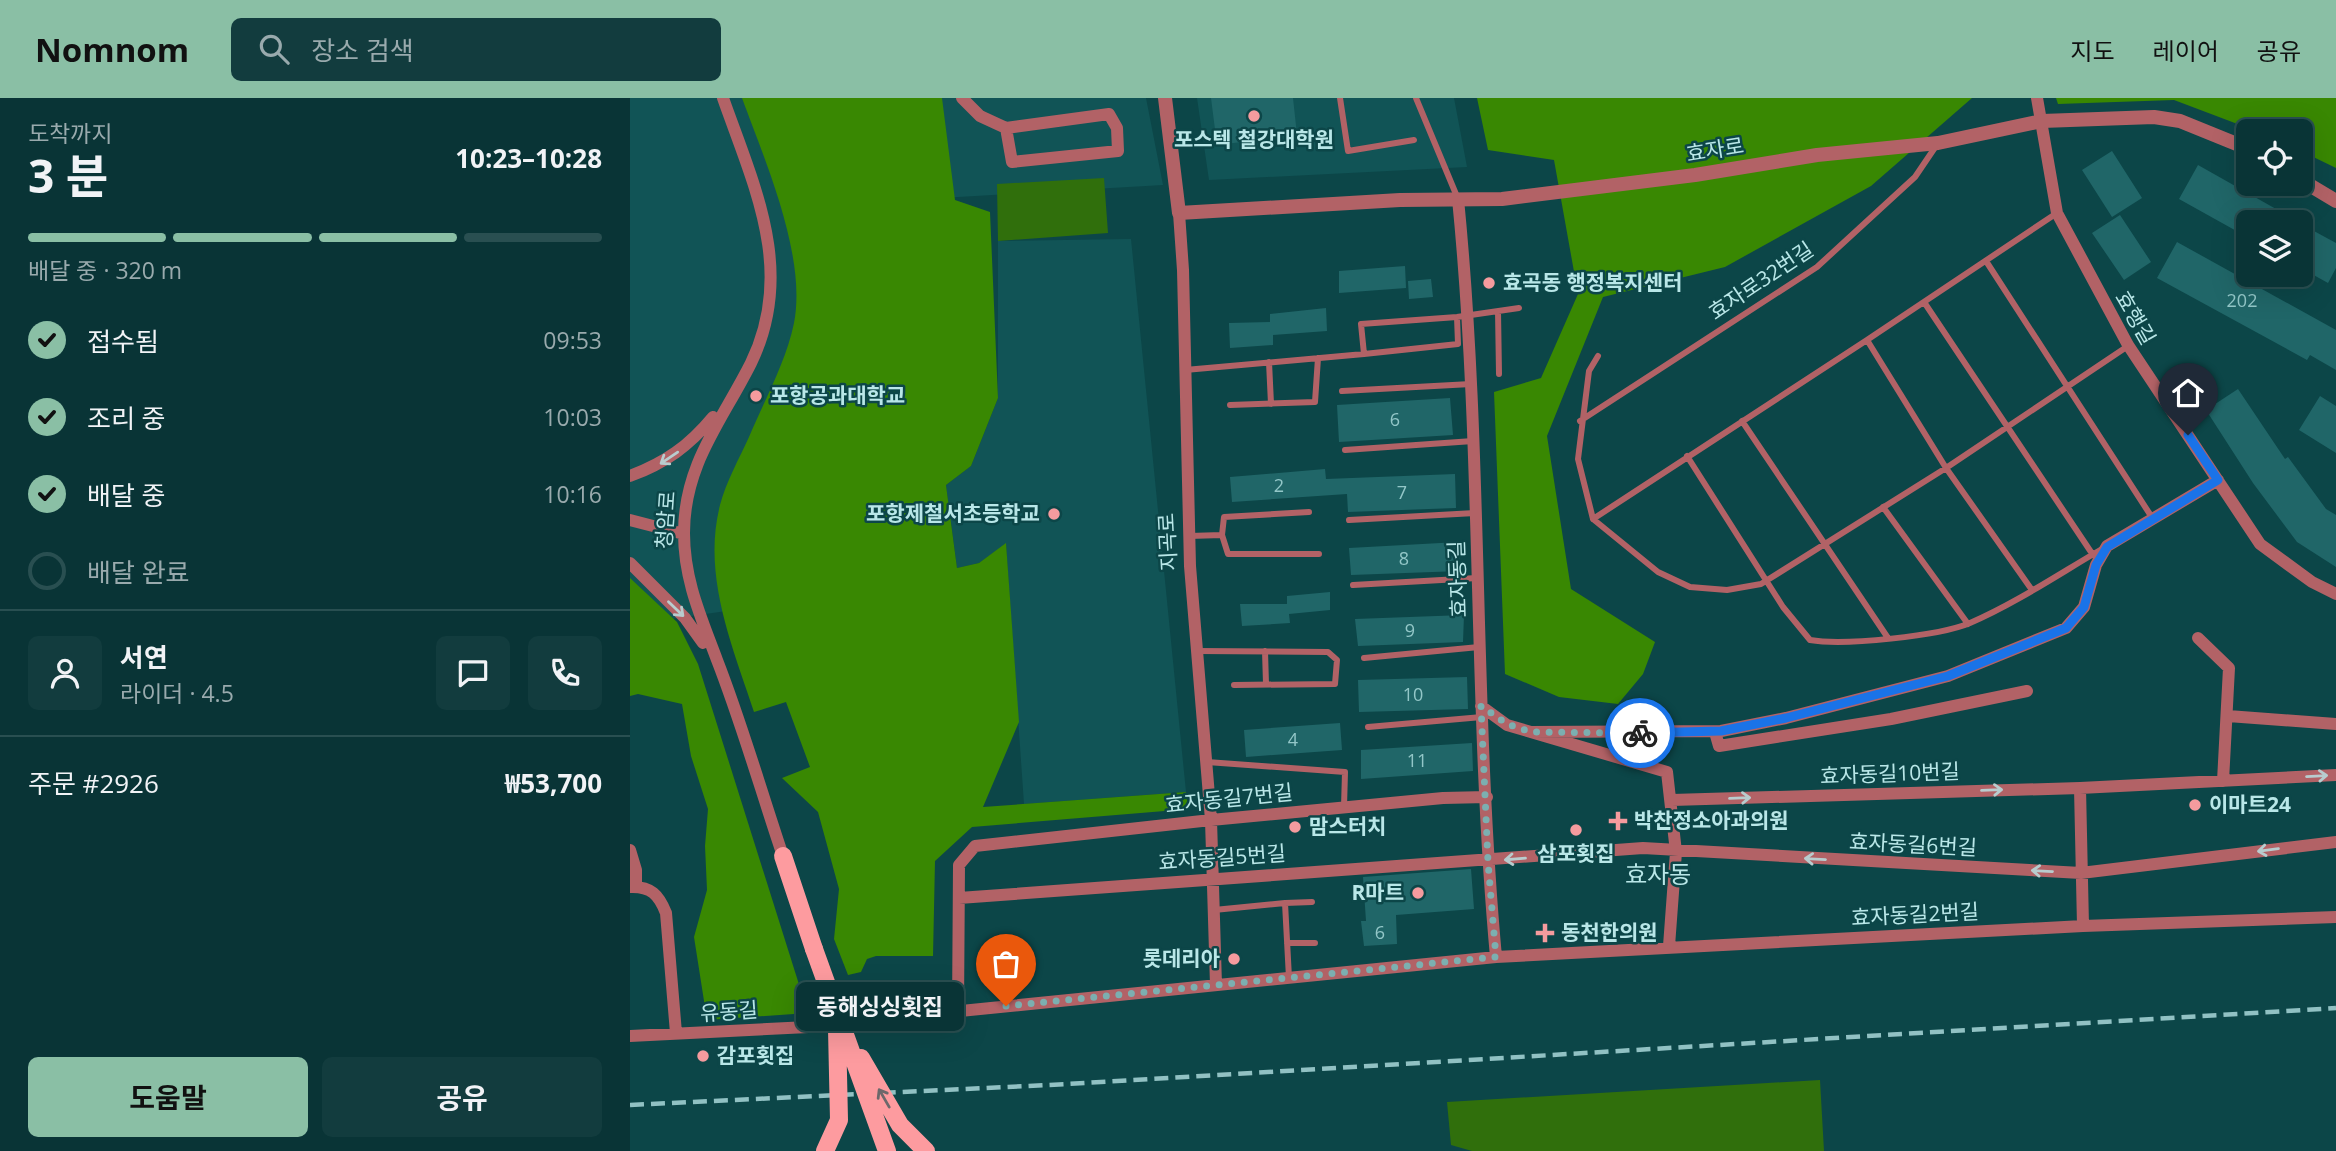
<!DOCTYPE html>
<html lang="ko">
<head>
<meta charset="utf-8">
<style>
	:root { --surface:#093436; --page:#123c3e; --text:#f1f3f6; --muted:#99aaad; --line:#294f51; --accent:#8abfa5 }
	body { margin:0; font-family:"Open Sans","Noto Sans KR",sans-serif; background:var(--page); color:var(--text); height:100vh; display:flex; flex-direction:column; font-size:26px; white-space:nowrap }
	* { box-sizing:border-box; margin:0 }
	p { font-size:23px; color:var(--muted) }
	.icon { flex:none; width:38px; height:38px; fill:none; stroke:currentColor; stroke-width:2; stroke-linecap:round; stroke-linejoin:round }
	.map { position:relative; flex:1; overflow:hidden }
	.sheet { display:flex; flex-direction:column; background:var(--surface); width:630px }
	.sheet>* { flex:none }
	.tools { position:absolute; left:1606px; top:21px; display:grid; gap:14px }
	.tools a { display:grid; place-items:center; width:77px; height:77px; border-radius:10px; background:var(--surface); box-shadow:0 7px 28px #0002,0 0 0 2px var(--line); font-size:35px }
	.pin { position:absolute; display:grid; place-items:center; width:60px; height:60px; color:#fff; margin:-72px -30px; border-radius:50% 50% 50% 0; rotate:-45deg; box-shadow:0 0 7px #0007 }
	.pin .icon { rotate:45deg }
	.courier { position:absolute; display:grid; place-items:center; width:70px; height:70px; margin:-35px; border:5px solid #1a73e8; border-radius:50%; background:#fff; color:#222; box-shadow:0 2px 9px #0007 }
	.bubble { position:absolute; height:49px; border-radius:10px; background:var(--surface); box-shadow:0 7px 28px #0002,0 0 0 2px var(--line); font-size:23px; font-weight:700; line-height:49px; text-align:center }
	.summary em { font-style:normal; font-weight:700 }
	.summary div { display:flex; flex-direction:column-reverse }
	.summary { display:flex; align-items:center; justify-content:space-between; height:119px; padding:0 28px }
	h1 { font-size:46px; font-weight:700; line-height:52px }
	.bar { display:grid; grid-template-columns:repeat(4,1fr); gap:10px 7px; align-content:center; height:84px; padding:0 28px }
	.bar i { height:9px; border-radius:5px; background:var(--line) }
	.bar .on { background:var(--accent) }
	.bar p { grid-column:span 4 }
	.line { display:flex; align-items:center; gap:18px; padding:0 28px; border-top:2px solid var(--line) }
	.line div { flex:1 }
	.round { display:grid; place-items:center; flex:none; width:74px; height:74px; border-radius:10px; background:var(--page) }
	ol { padding:0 28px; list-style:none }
	li { display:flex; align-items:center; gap:21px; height:77px }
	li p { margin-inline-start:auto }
	li .icon { padding:7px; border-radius:50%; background:var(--accent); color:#111; stroke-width:4 }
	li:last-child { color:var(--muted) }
	li i { width:38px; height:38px; border:4px solid var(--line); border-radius:50% }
	.primary-button { display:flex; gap:14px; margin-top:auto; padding:14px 28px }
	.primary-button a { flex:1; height:80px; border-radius:10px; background:var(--accent); color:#111; font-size:28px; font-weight:700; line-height:80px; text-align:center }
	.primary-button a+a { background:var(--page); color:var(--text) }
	header { display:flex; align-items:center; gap:42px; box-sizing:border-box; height:98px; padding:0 35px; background:var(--accent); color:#111 }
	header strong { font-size:33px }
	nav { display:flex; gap:38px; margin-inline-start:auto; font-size:24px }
	.search { width:490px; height:63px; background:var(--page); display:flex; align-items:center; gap:18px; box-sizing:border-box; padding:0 24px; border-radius:10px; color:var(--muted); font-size:26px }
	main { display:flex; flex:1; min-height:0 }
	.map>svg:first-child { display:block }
	.built { fill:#115456 }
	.green { fill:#306f0c }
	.forest { fill:#398802 }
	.building { fill:#206668 }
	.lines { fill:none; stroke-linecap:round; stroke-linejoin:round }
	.service { stroke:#b26266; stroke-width:6 }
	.minor { stroke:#b26266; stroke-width:12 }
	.tertiary { stroke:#b26266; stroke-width:14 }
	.primary { stroke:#fd9b9f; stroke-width:18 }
	.rail { stroke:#91c1c3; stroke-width:4.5; stroke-dasharray:14 7; stroke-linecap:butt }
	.primary-bridge { stroke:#fd9b9f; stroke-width:18 }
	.oneway { stroke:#b8ccce }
	.oneway2 { stroke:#6c686b }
	.done { stroke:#7cafb0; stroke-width:7; stroke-dasharray:0 12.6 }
	.route { stroke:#1a73e8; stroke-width:9 }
	.poi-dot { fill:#f59b9e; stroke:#0c4648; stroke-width:2.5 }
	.labels { text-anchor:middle; stroke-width:5; stroke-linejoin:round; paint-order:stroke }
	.number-label { font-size:18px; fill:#93c7c8 }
	.poi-label { font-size:21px; font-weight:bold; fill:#b9e7e8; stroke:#0c4648; text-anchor:start }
	.street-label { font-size:21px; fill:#b9e7e8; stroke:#0c4648 }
	.quarter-label { font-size:24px; fill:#b9e7e8; stroke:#0c4648 }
</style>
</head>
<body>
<header>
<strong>Nomnom</strong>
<div class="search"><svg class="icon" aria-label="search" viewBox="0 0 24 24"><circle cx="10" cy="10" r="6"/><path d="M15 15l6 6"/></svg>장소 검색</div>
<nav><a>지도</a><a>레이어</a><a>공유</a></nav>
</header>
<main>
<section class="sheet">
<div class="summary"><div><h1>3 분</h1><p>도착까지</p></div><em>10:23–10:28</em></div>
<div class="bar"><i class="on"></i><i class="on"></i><i class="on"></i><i></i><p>배달 중 · 320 m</p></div>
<ol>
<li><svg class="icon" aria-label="check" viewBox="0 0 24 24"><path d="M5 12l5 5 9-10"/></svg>접수됨<p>09:53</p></li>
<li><svg class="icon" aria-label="check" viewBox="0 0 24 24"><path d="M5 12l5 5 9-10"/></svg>조리 중<p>10:03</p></li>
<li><svg class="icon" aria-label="check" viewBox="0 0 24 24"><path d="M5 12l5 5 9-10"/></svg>배달 중<p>10:16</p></li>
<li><i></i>배달 완료</li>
</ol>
<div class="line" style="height:126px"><a class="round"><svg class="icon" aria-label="person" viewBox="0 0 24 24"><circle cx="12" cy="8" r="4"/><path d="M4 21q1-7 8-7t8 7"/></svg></a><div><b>서연</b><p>라이더 · 4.5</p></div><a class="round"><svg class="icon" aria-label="chat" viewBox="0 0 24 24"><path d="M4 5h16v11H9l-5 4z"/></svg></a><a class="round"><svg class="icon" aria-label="phone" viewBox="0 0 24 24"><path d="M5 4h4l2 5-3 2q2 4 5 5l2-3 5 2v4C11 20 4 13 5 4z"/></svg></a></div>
<div class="line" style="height:91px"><div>주문 #2926</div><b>₩53,700</b></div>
<div class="primary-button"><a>도움말</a><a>공유</a></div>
</section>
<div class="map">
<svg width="1706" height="1053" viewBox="0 0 1706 1053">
	<rect width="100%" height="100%" fill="#0c4648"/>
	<path class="built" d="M0 0H516L533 87 277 102 227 494 0 527Z
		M567 0H824L837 69 579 82Z
		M501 141 556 694 394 706 376 446 349 465 327 470 316 387 341 368 368 300V143Z"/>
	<path class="green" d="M474 80 478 135 368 143 367 86Z
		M1190 982 1194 1053H842L821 1047 817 1004Z"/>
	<path class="forest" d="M112 0H312L325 102 360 114 368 300 341 368 316 387 327 470 349 465 376 445 389 624 353 709 556 694 559 711 342 729 305 763 303 858H246L237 861 231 874 218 877 204 841 209 791 188 714 152 680 180 669 156 604 124 614C102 547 72 478 90 407 96 384 109 361 119 339 134 303 156 264 164 225 177 158 135 63 112 0Z
		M847 0H1342L1241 88 1095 169 973 199 917 338 941 491 1025 544 1013 576 988 606 929 599 875 576 864 294 911 280 948 196 924 62 858 52Z
		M1426 0H1706V70L1671 53V33H1626L1544 2 1428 6Z
		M0 480 47 524 68 566 178 915 77 922 64 839 77 792 75 748 78 711 61 658 52 606 8 596 0 598Z"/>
	<path class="building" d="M581 0H663L667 37 587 47Z
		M1482 53 1512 100 1482 119 1452 72Z
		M1568 67 1669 124H1619V140L1549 101Z
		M1490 117 1521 164 1494 182 1462 135Z
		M1671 126 1706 145V170L1698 185 1671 170Z
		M1547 144 1706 232V272L1680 257 1677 262 1527 180Z
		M775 168 776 190 709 195V173Z
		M801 181 803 199 779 201 778 183Z
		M696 210 697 233 643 237V247L600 250 599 225 640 224V216Z
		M1608 291 1655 361 1658 359 1696 411 1706 417V469L1667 444 1623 385 1576 312Z
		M1690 298 1706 308V355L1669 332Z
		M820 300 823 337 709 344 707 307Z
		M695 371 696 381 825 376 826 410 718 414 717 396 602 404 600 379Z
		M829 444 830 473 721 477 719 450Z
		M700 494V512L659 516 660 525 612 528 610 506H657V498Z
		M834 517 833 544 728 548 725 521Z
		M837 579 838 611 729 614 728 582Z
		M710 625 712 652 616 659 614 632Z
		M842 645 843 673 731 681V652Z
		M841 771 844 811 766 817 767 846 734 848 731 823H736L733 779Z"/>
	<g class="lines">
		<path class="service" d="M710 0 718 53 784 42
			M786 0 828 101
			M1356 163 1523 421
			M1294 204 1463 457
			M868 213 869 276
			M1237 242 1427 115
			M734 256 828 246 827 219
			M968 258 959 273 948 361 963 421 1028 474 1060 489 1097 492 1131 486 1316 370 1498 248
			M639 264 641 306
			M555 272 734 256 731 226 827 219 889 210
			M712 293 841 286
			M600 307 685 304 688 260
			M950 323 1187 169 1285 79 1306 48
			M1112 323 1258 540
			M715 352 843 343
			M1057 358 1153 509 1180 542C1214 548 1309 538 1340 525 1386 505 1429 476 1472 451
			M1253 409 1338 526
			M963 421 1237 242 1316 370 1402 492
			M719 422 845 415
			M592 437 594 419 679 414
			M559 438 592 437 598 456H689
			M723 487 847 480
			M567 553 698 554 707 562 705 586 604 587
			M635 553 636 586
			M734 560 849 549
			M738 629 852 619
			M577 664 715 674 714 709
			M655 805 682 804
			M584 812 655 805 659 880
			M657 845H685"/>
		<path class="minor" d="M93 0C124 88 166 173 121 265 92 323 54 366 54 435 54 482 71 519 87 562 112 626 131 693 153 758
			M332 0 350 18 376 30 382 64 488 53 487 30 479 16 376 30
			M1407 0 1427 115 1498 247 1630 446 1682 484 1706 496
			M828 101C853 353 843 607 866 859
			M549 115 553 172 560 468 581 722 586 887
			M0 378C35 365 59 348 83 319
			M0 422 54 436
			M0 465 55 520 73 545
			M1568 540 1599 570 1593 683
			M851 608 877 627 1037 674 1046 754 1039 848
			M1598 618 1706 626
			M901 634 1091 633 1156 620 1318 578 1436 530 1454 509 1466 467 1477 448 1588 382
			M1085 634 1089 648 1261 621 1397 593
			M1450 690 1453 828
			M1042 702 1450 690 1706 677
			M0 752 6 772V789
			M0 789C21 788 29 797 36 815L46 935
			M329 800 1013 750 1451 775 1706 744
			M328 913 329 767 345 748 581 722 813 700 857 699
			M221 924 866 859 1453 828 1706 819
			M0 938 199 928"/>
		<path class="tertiary" d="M535 0 549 115 770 102 872 101 1065 77 1187 57 1308 45 1412 23 1524 19 1550 23 1619 51
			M1671 82 1706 103"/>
		<path class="primary" d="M153 758 184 851"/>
		<path class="rail" d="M0 1007 438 986 1706 910"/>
		<path class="primary-bridge" d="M184 851 257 1053
			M231 960 270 1027 296 1053
			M195 1053 209 1022 207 931"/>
	</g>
	<defs><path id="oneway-shaft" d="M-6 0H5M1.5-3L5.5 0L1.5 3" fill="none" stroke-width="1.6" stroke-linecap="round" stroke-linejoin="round" transform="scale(1.75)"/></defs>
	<g class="oneway">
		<use href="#oneway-shaft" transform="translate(39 360) rotate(146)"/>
		<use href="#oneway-shaft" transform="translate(46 511) rotate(44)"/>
		<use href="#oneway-shaft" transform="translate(1687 678) rotate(-3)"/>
		<use href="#oneway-shaft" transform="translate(1362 692) rotate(-2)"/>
		<use href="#oneway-shaft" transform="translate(1110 700) rotate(-2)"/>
		<use href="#oneway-shaft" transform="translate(1638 752) rotate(173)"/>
		<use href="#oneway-shaft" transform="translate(885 761) rotate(175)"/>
		<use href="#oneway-shaft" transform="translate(1185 761) rotate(-177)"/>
		<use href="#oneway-shaft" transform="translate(1412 773) rotate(-177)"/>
	</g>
	<use class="oneway2" href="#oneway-shaft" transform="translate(254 1000) rotate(-120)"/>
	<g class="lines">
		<path class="done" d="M376 908 866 859 858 764 851 608 877 626 901 634 1010 635"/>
		<path class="route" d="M1010 635 1091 633 1156 620 1318 578 1436 530 1454 509 1466 467 1477 449 1588 382 1558 337"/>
	</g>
	<g class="poi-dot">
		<circle cx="624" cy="18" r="7"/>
		<circle cx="859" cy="185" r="7"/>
		<circle cx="126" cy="298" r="7"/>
		<circle cx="424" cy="416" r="7"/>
		<circle cx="1565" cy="707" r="7"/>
		<path d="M984.5 712.5h7v7h7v7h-7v7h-7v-7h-7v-7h7z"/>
		<circle cx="665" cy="729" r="7"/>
		<circle cx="946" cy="732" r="7"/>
		<circle cx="788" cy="795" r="7"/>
		<path d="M911.5 824.5h7v7h7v7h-7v7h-7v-7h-7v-7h7z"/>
		<circle cx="604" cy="861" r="7"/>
		<circle cx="73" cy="958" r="7"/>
	</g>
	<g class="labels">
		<g class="number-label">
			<text x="1612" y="209">202</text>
			<text x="765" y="328">6</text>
			<text x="649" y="394">2</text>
			<text x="772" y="401">7</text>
			<text x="774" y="467">8</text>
			<text x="780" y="539">9</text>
			<text x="783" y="603">10</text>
			<text x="663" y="648">4</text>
			<text x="787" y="669">11</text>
			<text x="750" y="841">6</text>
		</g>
		<g class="poi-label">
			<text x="624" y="49" text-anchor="middle">포스텍 철강대학원</text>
			<text x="873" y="192">효곡동 행정복지센터</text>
			<text x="140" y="305">포항공과대학교</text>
			<text x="410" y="423" text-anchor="end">포항제철서초등학교</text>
			<text x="1579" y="714">이마트24</text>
			<text x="1004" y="730">박찬정소아과의원</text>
			<text x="679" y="736">맘스터치</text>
			<text x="946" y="763" text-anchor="middle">삼포횟집</text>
			<text x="774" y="802" text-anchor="end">R마트</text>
			<text x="931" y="842">동천한의원</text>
			<text x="590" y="868" text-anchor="end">롯데리아</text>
			<text x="87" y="965">감포횟집</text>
		</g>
		<g class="street-label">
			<text transform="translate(1085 52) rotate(-9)" y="7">효자로</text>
			<text transform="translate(1131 183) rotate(-34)" y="7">효자로32번길</text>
			<text transform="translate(1505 220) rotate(60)" y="7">효행길</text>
			<text transform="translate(36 422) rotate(-86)" y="7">청암로</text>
			<text transform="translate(538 444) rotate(-93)" y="7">지곡로</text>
			<text transform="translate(828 481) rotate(-92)" y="7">효자동길</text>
			<text transform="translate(1260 676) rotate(-2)" y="7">효자동길10번길</text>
			<text transform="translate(599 701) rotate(-6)" y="7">효자동길7번길</text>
			<text transform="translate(1283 747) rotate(3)" y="7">효자동길6번길</text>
			<text transform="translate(592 760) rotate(-4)" y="7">효자동길5번길</text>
			<text transform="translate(1285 817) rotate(-3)" y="7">효자동길2번길</text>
			<text transform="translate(99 914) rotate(-4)" y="7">유동길</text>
		</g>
		<g class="quarter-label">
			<text x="1028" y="785">효자동</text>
		</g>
	</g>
</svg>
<div class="tools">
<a><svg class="icon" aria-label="locate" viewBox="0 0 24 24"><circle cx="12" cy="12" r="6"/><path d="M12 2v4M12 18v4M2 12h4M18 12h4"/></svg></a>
<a><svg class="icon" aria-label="layers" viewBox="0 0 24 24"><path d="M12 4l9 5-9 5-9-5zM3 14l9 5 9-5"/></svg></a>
</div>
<div class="pin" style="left:376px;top:908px;background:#ea580c"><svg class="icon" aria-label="bag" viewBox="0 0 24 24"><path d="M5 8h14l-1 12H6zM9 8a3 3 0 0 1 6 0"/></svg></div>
<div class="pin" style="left:1558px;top:337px;background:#1f2937"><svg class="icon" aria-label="home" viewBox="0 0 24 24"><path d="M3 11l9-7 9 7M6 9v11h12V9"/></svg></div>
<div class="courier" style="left:1010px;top:635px"><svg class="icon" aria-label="bike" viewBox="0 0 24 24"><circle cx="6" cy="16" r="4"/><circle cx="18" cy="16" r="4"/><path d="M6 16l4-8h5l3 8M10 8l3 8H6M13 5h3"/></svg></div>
<div class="bubble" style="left:166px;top:884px;width:168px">동해싱싱횟집</div>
</div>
</main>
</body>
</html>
